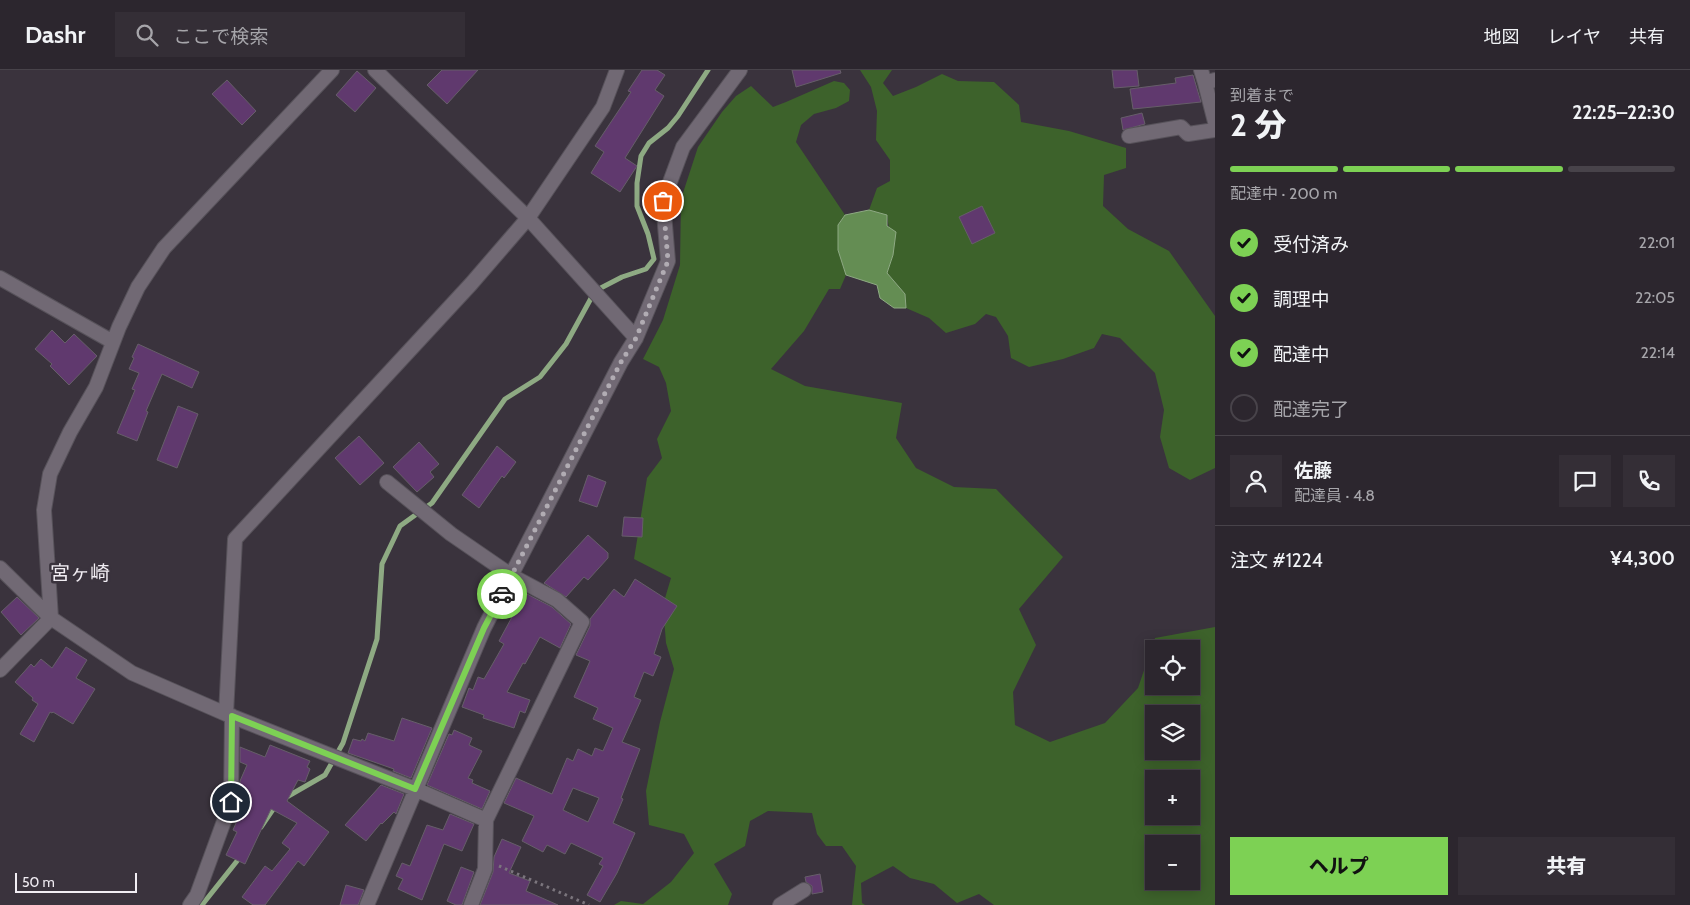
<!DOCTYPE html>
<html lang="ja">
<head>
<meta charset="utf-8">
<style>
	:root { --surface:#2c262e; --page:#342e36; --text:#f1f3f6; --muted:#a6a5aa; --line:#48434a; --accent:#7dd154 }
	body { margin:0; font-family:Cabin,"Noto Sans JP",sans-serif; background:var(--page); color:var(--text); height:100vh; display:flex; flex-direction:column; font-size:19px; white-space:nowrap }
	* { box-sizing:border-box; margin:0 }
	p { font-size:16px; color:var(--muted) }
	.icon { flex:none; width:28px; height:28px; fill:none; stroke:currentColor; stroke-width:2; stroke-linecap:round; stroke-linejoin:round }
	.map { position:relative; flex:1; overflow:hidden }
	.drawer { display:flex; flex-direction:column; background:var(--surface); width:475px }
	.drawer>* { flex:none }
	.buttons { position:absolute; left:1145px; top:570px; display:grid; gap:10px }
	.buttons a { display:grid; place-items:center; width:55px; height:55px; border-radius:0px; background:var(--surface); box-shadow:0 2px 12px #0003,0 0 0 1px var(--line); font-size:25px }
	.scale { position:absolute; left:15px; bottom:12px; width:122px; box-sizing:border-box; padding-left:5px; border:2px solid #f1edf3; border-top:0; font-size:14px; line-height:18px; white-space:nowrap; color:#f1edf3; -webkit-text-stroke:4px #3a333d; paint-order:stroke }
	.pin { position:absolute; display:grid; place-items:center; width:42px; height:42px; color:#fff; margin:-21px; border:2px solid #fff; border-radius:50%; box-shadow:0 1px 5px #0007 }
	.courier { position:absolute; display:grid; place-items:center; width:50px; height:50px; margin:-25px; border:4px solid #7dd154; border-radius:50%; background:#fff; color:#222; box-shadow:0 1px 6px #0007 }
	.headline em { font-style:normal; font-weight:800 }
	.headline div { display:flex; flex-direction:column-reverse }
	.headline { display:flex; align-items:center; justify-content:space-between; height:85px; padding:0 15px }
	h1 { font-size:32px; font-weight:800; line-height:38px }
	.bar { display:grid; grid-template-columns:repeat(4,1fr); gap:8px 5px; align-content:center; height:60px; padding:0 15px }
	.bar i { height:6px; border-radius:4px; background:var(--line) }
	.bar .active { background:var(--accent) }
	.bar p { grid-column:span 4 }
	.line { display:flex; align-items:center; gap:12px; padding:0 15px; border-top:1px solid var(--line) }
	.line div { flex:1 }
	.round { display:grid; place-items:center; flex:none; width:52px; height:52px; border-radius:0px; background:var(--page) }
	ol { padding:0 15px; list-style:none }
	li { display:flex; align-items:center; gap:15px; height:55px }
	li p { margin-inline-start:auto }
	li .icon { padding:5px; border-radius:50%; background:var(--accent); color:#111; stroke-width:4 }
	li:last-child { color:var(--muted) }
	li i { width:28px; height:28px; border:2px solid var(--line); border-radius:50% }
	.cta { display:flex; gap:10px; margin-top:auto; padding:10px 15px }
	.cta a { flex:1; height:58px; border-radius:0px; background:var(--accent); color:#111; font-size:20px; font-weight:800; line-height:58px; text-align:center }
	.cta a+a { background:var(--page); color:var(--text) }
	header { display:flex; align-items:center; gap:30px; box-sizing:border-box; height:70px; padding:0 25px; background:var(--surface); border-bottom:1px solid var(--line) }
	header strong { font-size:24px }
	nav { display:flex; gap:28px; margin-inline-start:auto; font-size:18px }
	.search { width:350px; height:45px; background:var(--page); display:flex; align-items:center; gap:12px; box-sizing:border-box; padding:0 18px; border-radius:0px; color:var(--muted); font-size:19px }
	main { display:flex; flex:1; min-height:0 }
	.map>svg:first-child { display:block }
	.green { fill:#3d622b; fill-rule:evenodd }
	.water { fill:#648d53; stroke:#8eaa83 }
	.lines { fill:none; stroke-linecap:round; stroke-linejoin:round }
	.stream { stroke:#8eaa83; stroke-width:5 }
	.building { fill:#60396e; stroke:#665e69; fill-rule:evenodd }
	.minor-casing { stroke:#57525a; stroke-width:16 }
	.path { stroke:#7b757d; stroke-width:3; stroke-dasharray:2.5 4; stroke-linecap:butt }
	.minor { stroke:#716974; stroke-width:14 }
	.done { stroke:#b1acb3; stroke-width:5; stroke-dasharray:0 9 }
	.route { stroke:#7dd154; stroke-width:6 }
	.labels { text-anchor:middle; stroke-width:5; stroke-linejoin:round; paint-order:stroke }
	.quarter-label { font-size:20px; fill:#f1edf3; stroke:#3a333d }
</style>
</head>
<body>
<header>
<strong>Dashr</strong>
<div class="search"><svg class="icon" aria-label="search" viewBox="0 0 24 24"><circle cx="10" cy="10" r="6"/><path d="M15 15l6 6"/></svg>ここで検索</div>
<nav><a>地図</a><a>レイヤ</a><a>共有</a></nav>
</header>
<main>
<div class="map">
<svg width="1215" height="835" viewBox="0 0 1215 835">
	<rect width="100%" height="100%" fill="#3a333d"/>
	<path class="green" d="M860 0H892L883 13 893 26 916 17 942 4 958 11 994 12 1019 35 1021 52 1069 61 1126 78V98L1104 105 1103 136 1128 159 1169 181 1215 246V398L1190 410 1169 398 1160 367 1164 340 1155 303 1120 268 1102 264 1094 278 1063 289 1029 297 1011 288 1008 266 996 247 986 244 975 254 946 263 929 248 906 238 905 224 887 203 893 185 887 145 869 140 877 118 890 111V90L876 70 877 41 871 17Z
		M834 11 844 13 850 20 849 31 836 38 814 44 801 55 796 72 845 145 838 155V180L846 205 840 219H829L804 261 771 299 805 316 902 333 896 368 916 398 954 417 996 419 1063 487 1019 539 1036 575 1013 622 1015 655 1050 672 1105 653 1138 618 1155 568 1215 557V835H994L979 824 957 833 934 814 910 808 893 796 861 813 862 833 865 835H852L856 796 842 776H826L817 764 812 743 768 741 750 751 745 776 714 794 732 824 728 835H614L621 831 643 834 671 812 694 783 684 764 649 755 646 721 660 652 674 599 666 573 663 535 671 508 634 489 647 408 662 388 657 369 671 341 666 313 659 297 643 289 663 250 680 195 681 129 698 77 722 42 736 26 751 16 773 37 786 32ZM1154 579H1191V616H1154ZM1154 644H1191V681H1154ZM1154 709H1191V746H1154ZM1154 774H1191V811H1154Z"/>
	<path class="water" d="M869 140 887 145V156L896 162 893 185 887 203 905 224 906 238H894L880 228 877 215 846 205 838 180V155L845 145Z"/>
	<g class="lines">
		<path class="stream" d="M285 728 325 705 343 673 377 569 382 494 400 456 432 433 505 329 540 307 566 274 595 221 622 207 646 199 654 189 648 164 637 136V113L641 86 649 73 668 58 678 46 708 0
			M261 757 276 735
			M202 835 241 786"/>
	</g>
	<path class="building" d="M442 0H478L447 34 427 15Z
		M642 0H657L665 5 655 20 664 26 625 88 637 96 620 122 591 103 604 82 595 76 631 22 628 21Z
		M792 0H840L841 3 796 17Z
		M1112 0H1137L1139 16 1114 18Z
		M357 1 376 18 355 42 336 25Z
		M1193 5 1201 32 1133 39 1130 19 1176 13 1175 8Z
		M227 10 256 41 242 55 212 24Z
		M1142 43 1145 54 1123 60 1121 48Z
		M982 136 995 163 972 174 959 147Z
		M52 260 65 273 74 264 97 286 69 315 50 296 52 294 35 279Z
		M138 274 199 302 192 318 162 304 146 341 148 342 137 371 117 363 135 320 132 319 139 303 129 299 134 288 132 287Z
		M178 336 198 344 177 398 157 390Z
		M359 366 384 393 360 415 335 388Z
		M419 372 439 394 430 402 434 407 417 422 393 397Z
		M497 376 516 392 504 408 502 406 479 438 462 425Z
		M588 405 606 412 597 437 579 431Z
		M624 447 643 448 642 467 622 466Z
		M588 465 608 483V488L588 510 584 507 566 527 544 513Z
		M635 509 677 536 662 559 654 584 661 587 653 606 644 602 634 627 641 630 622 672 640 679 621 728 623 729 613 753 635 763 617 803 600 832 587 825 603 796 599 794 603 788 571 773 565 784 547 775 543 782 522 771 534 746 504 733 516 708 552 724 567 688 573 691 578 679 592 686 595 678 603 681 613 658 593 649 598 638 574 627 590 591 576 585 590 556V549L614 519 624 527ZM573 718 599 728 588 752 563 740Z
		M525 523 552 537 571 554 560 578 540 567 525 594 523 593 507 622 530 630 525 643 520 641 514 658 483 648 484 645 462 637 469 618 473 620 478 607 484 609 504 574 499 571Z
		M17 527 39 548 21 565 1 542Z
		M66 577 87 590 76 608 95 619 73 654 53 642 52 643 50 642 34 672 20 664 38 634 32 630 33 628 15 612 31 594 34 597 41 589 52 598Z
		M402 648 432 658 411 708 393 701 394 699 348 683 353 669 361 671 362 669 365 671 368 663 394 671Z
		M454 660 472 668 469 675 482 681 468 708 473 710 472 713 490 721 482 739 427 715 449 664 452 665Z
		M270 675 310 691 307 697 310 699 305 712 298 710 287 731 329 762 304 796 298 791 265 835H253L242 827 265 796 272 801 290 779 282 773 297 753 271 739 245 794 226 785 237 762 233 760 240 744 237 742 247 719 240 716V711L247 695 240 692V677L265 687Z
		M381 715 404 724 396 744 394 742 382 754 381 753 366 771 345 755Z
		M450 744 474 754 462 781 444 774 422 830 398 819 403 809 396 806 402 793 410 796 427 755 443 760Z
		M502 769 521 777 509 803 530 811 526 821 558 835H480L493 802 494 787Z
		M461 797 474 802 462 835H456L447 831Z
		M820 804 823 822 812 824V816L806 812 805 807Z
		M346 815 364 820 358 835H340Z"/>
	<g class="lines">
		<g class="minor-casing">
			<path id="minor" d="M375 0 528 148 636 268
				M1201 0 1205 13
				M1215 10 1205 13 1215 52
				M1129 66 1181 57 1188 64 1215 60
				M0 208 113 272
				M387 412 451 464 512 506 557 530 582 552 486 750 485 799 471 835
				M0 498 51 548 132 603 226 644 415 719 486 750
				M0 600 51 548 44 440 50 404 70 362 96 317 119 257 138 217 164 178 332 0
				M226 644 235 469 471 214 528 148 603 37 617 0
				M190 835 197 825 231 732 232 646
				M367 835 484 558 621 292 636 268 668 191 663 131 683 77 740 0
				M780 835 804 820"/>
		</g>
		<path class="path" d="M499 796 589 835"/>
		<use href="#minor" class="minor"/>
	</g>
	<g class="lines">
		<path class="done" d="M502 524 621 292 636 268 668 191 663 131"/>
		<path class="route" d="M231 732 232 646 415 719 484 558 502 524"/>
	</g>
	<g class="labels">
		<g class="quarter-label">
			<text x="80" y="510">宮ヶ崎</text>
		</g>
	</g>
</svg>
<div class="buttons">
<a><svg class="icon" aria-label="locate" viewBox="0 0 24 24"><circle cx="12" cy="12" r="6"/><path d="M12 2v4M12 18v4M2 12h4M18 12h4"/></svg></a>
<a><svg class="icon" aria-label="layers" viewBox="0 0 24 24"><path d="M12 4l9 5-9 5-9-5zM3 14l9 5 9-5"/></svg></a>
<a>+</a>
<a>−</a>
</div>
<div class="scale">50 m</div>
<div class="pin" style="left:663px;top:131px;background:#ea580c"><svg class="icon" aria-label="bag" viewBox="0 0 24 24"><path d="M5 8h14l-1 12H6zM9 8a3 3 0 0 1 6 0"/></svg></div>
<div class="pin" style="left:231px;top:732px;background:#1f2937"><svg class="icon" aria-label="home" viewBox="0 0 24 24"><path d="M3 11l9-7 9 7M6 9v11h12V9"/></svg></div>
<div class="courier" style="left:502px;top:524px"><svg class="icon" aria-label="car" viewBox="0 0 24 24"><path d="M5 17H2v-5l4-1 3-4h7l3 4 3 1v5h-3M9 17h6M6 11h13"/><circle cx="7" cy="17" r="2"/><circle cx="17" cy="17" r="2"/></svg></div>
</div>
<section class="drawer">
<div class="headline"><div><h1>2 分</h1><p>到着まで</p></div><em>22:25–22:30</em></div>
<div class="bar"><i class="active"></i><i class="active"></i><i class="active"></i><i></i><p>配達中 · 200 m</p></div>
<ol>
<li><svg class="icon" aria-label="check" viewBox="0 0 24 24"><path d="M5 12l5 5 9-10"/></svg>受付済み<p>22:01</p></li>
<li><svg class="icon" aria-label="check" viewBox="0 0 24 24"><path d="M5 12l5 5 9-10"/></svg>調理中<p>22:05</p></li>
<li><svg class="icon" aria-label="check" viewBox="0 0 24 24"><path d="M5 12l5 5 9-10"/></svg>配達中<p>22:14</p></li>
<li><i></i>配達完了</li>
</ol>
<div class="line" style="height:90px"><a class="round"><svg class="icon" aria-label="person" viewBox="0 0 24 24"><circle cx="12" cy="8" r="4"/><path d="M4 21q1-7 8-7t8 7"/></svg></a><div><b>佐藤</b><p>配達員 · 4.8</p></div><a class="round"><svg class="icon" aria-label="chat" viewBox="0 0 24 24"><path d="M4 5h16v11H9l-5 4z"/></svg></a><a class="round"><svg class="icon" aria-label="phone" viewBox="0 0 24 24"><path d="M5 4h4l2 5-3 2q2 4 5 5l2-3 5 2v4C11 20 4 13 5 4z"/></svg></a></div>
<div class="line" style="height:65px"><div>注文 #1224</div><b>¥4,300</b></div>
<div class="cta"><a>ヘルプ</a><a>共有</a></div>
</section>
</main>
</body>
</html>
